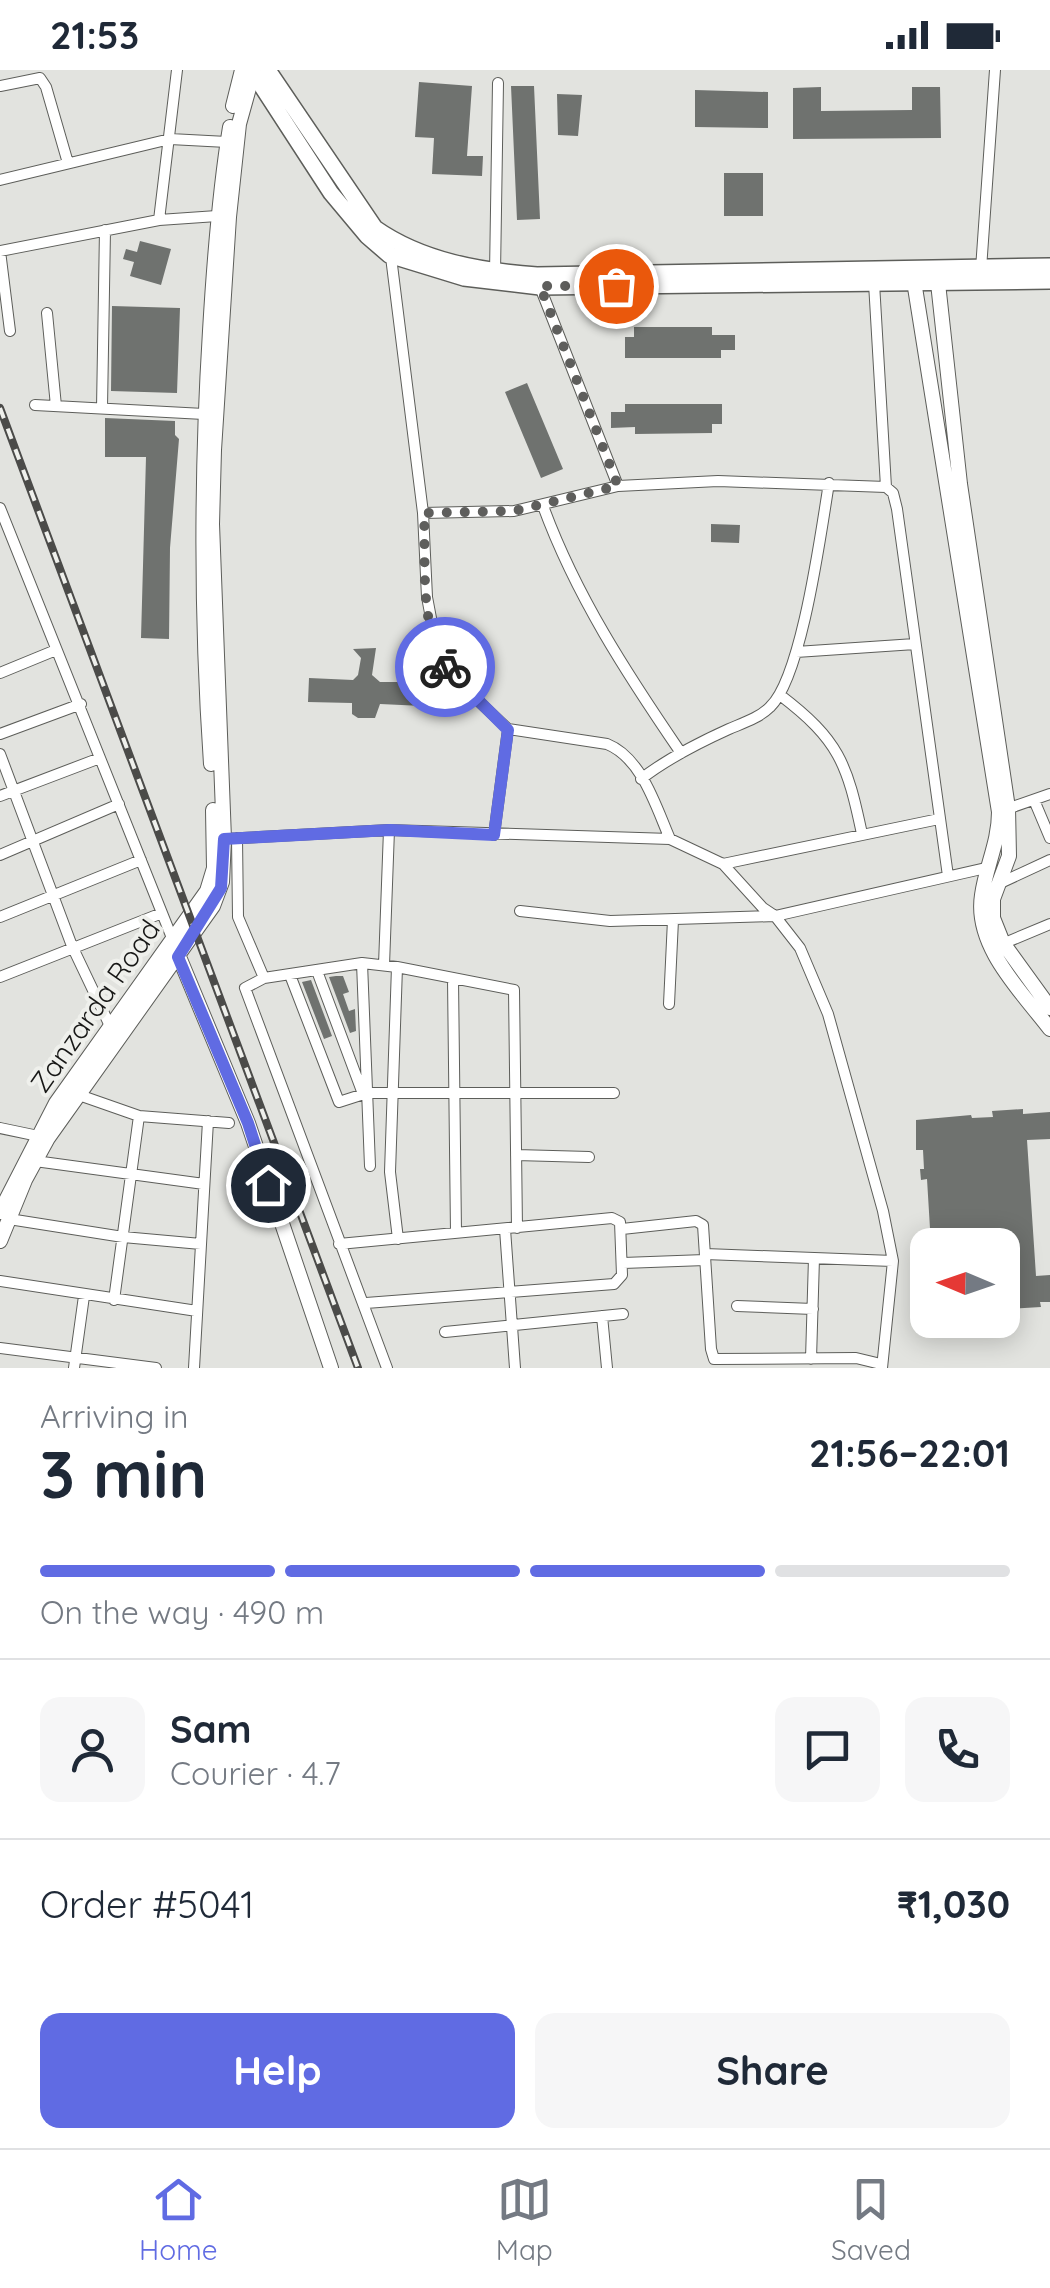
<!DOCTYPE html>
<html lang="en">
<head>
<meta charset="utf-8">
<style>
	:root { --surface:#fff; --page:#f6f6f7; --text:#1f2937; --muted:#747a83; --line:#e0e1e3; --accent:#606be3 }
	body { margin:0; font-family:Quicksand,sans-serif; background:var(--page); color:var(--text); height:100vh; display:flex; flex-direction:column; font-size:38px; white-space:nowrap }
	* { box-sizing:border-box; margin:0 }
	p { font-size:32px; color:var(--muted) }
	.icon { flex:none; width:55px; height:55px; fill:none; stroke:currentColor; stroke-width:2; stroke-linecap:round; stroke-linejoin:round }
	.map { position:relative; height:1298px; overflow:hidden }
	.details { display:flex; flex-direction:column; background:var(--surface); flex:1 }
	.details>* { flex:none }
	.needle { width:65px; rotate:272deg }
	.buttons { position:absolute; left:910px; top:1158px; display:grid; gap:20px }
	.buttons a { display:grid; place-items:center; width:110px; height:110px; border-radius:20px; background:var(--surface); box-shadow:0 5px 25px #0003; font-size:50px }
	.pin { position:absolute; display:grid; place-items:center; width:85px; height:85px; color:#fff; margin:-42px; border:5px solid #fff; border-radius:50%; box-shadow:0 2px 10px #0007 }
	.courier { position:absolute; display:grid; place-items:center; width:100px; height:100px; margin:-50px; border:8px solid #606be3; border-radius:50%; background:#fff; color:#222; box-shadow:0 2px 12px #0007 }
	.summary em { font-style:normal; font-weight:700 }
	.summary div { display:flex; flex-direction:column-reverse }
	.summary { display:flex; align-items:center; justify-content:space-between; height:170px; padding:0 40px }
	h1 { font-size:65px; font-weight:700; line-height:75px }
	.bar { display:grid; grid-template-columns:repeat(4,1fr); gap:15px 10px; align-content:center; height:120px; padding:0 40px }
	.bar i { height:12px; border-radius:8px; background:var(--line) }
	.bar .selected { background:var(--accent) }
	.bar p { grid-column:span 4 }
	.line { display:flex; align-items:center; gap:25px; padding:0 40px; border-top:2px solid var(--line) }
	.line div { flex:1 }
	.round { display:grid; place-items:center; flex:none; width:105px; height:105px; border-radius:20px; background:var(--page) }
	.action { display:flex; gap:20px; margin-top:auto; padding:20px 40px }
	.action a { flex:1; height:115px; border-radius:20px; background:var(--accent); color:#fff; font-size:40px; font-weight:700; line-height:115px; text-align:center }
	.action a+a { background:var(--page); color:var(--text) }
	.status { display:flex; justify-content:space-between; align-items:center; height:70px; padding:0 50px; background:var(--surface); direction:ltr }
	.status svg { height:28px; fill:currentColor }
	.tab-bar { display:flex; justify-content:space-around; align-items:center; height:140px; border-top:2px solid var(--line); background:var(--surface); font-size:28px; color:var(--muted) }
	.tab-bar a { display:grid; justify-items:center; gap:5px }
	.tab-bar .selected { color:var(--accent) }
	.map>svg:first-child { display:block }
	.building { fill:#6f726f }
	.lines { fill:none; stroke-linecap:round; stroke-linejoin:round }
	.street-casing { stroke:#5d5e5a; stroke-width:12 }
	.secondary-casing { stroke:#5d5e5a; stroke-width:16 }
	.primary-casing { stroke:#5d5e5a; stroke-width:18 }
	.street { stroke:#fff; stroke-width:10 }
	.secondary { stroke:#fff; stroke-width:14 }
	.primary { stroke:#fff; stroke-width:15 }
	.rail-casing { stroke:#4b4b49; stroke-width:8 }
	.rail { stroke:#eff0ec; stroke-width:4; stroke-dasharray:11; stroke-linecap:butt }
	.done { stroke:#5e5e5c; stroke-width:10; stroke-dasharray:0 18 }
	.route { stroke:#606be3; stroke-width:12 }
	.labels { text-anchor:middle; stroke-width:8; stroke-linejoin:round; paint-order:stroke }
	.street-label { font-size:28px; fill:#171716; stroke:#eff0ec }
</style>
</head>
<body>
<div class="status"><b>21:53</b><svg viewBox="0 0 49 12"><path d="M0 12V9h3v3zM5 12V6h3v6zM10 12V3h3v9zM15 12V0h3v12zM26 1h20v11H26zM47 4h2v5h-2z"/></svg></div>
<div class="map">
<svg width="1050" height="1298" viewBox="0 0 1050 1298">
	<rect width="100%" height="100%" fill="#e2e3df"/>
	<path class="building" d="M419 12 472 16 467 86H483L482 106 432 104 434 68 415 67Z
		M511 16H534L540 149 517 150Z
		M821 17V41L912 40V17H940L941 68 793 69V18Z
		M695 20 768 22V58L695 57Z
		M557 24 582 25 578 66 558 65Z
		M724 103H763V146H724Z
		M140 171 171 179 161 215 130 206 134 192 123 189 126 179 137 182Z
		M112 236 180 238 177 323 111 321Z
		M634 257H712V265H735V280H721V288H625V267H634Z
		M527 313 563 399 541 408 505 322Z
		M625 334H722V354H712V363L635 364V357L611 358V342H625Z
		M105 348 175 351V365L179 369 170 478 169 569 141 568 146 387H105Z
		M711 454 740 455 739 473 711 472Z
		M376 578 372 605 380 612H425L423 636 380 634 375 648H358L352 644V633L308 632 309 608 353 610 358 605 361 588 353 579Z
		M336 906H343L349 922 343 924 349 941 355 939 356 961 350 963 329 907Z
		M311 910 332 966 324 969 302 912Z
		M1023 1039V1044L1050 1042V1069L1027 1070 1036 1206 1050 1205V1232H1040L1041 1237 1009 1239V1235H1002V1175H931L927 1109 921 1110 920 1099H924L923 1080H916V1050L971 1045 972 1048 993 1047 992 1041Z"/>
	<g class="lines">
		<g class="street-casing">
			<path id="street" d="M0 16 40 8 46 17 68 93
				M0 110 170 69 227 72
				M159 150 177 0
				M390 179 423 443 427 527 438 585 451 605 508 659 494 765
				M981 199 995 0
				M495 203 498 13
				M874 213 886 417
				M540 217 618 416
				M47 243 56 336
				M10 261 0 181 159 150 217 146
				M35 335 204 344
				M102 338 105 160
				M543 436C576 526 627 604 681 683
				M0 438 172 868
				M423 443 514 441 618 416 718 411 886 417 893 423 897 439 948 806
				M796 582 915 574
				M0 603 56 580
				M780 625C839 670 847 693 862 764
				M508 659 607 674C642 688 656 737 670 769
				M0 664 81 634
				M0 684 72 876 111 958
				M641 709C668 688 698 673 729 659 743 653 759 648 770 637 802 607 821 461 829 413
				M0 726 100 688
				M1034 730 1050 768
				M1004 740 1050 724
				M237 768 238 847 264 908
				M224 769 389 760 670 769 723 794 763 838 775 846 990 797
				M0 785 119 734
				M723 794 939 749
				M996 815 1050 790
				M520 841 610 851 775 846 800 878 828 944 883 1141 893 1191 882 1298
				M0 847 141 790
				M1000 875 1050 854
				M362 893 370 1096
				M384 895 389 760
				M397 897 390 1102 398 1169
				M317 901 363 1024
				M290 905 339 1032 367 1023H614
				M0 907 162 843
				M453 909 456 1163
				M669 934 673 850
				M79 1025 139 1046 229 1053
				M0 1058 43 1067
				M516 1085 589 1087
				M35 1091 204 1114
				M9 1149 123 1167 201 1174
				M505 1159 515 1298
				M622 1159 696 1151 703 1155 711 1279 714 1289 856 1288 881 1294
				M339 1174 612 1148 620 1152 622 1205 614 1214 366 1233
				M705 1184 893 1191
				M623 1193 705 1190
				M0 1211 197 1241
				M114 1230 139 1046
				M737 1236 813 1239
				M602 1246 607 1298
				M445 1262 623 1244
				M0 1278 156 1298
				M811 1289 814 1188
				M74 1298 84 1226
				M194 1298 208 1051
				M387 1298 245 918 264 908 362 893 397 897 514 920 517 1158"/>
		</g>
		<g class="secondary-casing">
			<path id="secondary" d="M233 36 242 0
				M937 204 960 414 1008 738 1009 786 993 829V848L1003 873 1050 938
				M913 205 999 742C999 772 986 796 982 825 974 876 1021 921 1050 959
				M211 694C201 549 201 406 210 261 214 193 219 125 230 57
				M177 882 248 1053 331 1298
				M0 1142 56 1033 207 821 214 798 213 740
				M0 1171 25 1110 48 1068 213 836 222 812 224 769 212 454 214 380 229 147 239 54 254 0"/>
		</g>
		<g class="primary-casing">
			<path id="primary" d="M251 0 331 123 367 166 389 185 464 208 540 217 1050 211
				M268 0 375 158C422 191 481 201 537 205L1050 196"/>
		</g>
		<use href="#street" class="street"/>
		<use href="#secondary" class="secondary"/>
		<use href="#primary" class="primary"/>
		<g class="rail-casing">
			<path id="rail" d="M0 338 358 1298"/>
		</g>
		<use href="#rail" class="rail"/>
	</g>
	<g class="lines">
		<path class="done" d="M445 597C419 554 426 491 424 443L514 441 618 416 540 216H616"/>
		<path class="route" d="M268 1115 248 1053 178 887 221 818 224 769 390 760 494 765 508 660 445 597"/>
	</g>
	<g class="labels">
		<g class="street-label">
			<text transform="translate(95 936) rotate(-55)" y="10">Zanzarda Road</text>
		</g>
	</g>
</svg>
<div class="buttons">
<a><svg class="needle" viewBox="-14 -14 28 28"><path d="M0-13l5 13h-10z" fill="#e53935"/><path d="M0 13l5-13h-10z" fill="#747a83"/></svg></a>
</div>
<div class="pin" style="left:616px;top:216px;background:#ea580c"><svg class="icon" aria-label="bag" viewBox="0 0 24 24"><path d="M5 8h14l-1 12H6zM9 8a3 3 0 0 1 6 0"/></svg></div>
<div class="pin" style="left:268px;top:1115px;background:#1f2937"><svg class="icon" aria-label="home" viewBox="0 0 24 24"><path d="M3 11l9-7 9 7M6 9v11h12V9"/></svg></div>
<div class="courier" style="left:445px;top:597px"><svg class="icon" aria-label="bike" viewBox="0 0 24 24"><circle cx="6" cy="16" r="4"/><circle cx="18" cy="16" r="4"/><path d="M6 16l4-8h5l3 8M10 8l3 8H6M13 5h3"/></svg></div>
</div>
<section class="details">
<div class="summary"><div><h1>3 min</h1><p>Arriving in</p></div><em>21:56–22:01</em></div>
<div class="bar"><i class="selected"></i><i class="selected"></i><i class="selected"></i><i></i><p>On the way · 490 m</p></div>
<div class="line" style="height:180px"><a class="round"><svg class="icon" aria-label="person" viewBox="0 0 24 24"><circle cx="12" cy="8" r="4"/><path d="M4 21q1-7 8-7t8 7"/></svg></a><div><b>Sam</b><p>Courier · 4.7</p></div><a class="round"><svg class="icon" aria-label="chat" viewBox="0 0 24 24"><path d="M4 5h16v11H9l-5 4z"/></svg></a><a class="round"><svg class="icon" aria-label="phone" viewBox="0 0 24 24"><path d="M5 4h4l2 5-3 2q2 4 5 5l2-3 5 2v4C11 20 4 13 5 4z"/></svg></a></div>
<div class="line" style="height:130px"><div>Order #5041</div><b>₹1,030</b></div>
<div class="action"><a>Help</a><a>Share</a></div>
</section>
<nav class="tab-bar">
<a class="selected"><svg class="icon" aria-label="home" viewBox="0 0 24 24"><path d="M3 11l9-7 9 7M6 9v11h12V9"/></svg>Home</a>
<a><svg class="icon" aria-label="map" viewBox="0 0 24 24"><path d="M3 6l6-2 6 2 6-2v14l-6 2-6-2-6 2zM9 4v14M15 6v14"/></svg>Map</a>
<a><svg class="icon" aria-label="saved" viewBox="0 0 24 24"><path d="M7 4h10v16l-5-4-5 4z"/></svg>Saved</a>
</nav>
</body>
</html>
